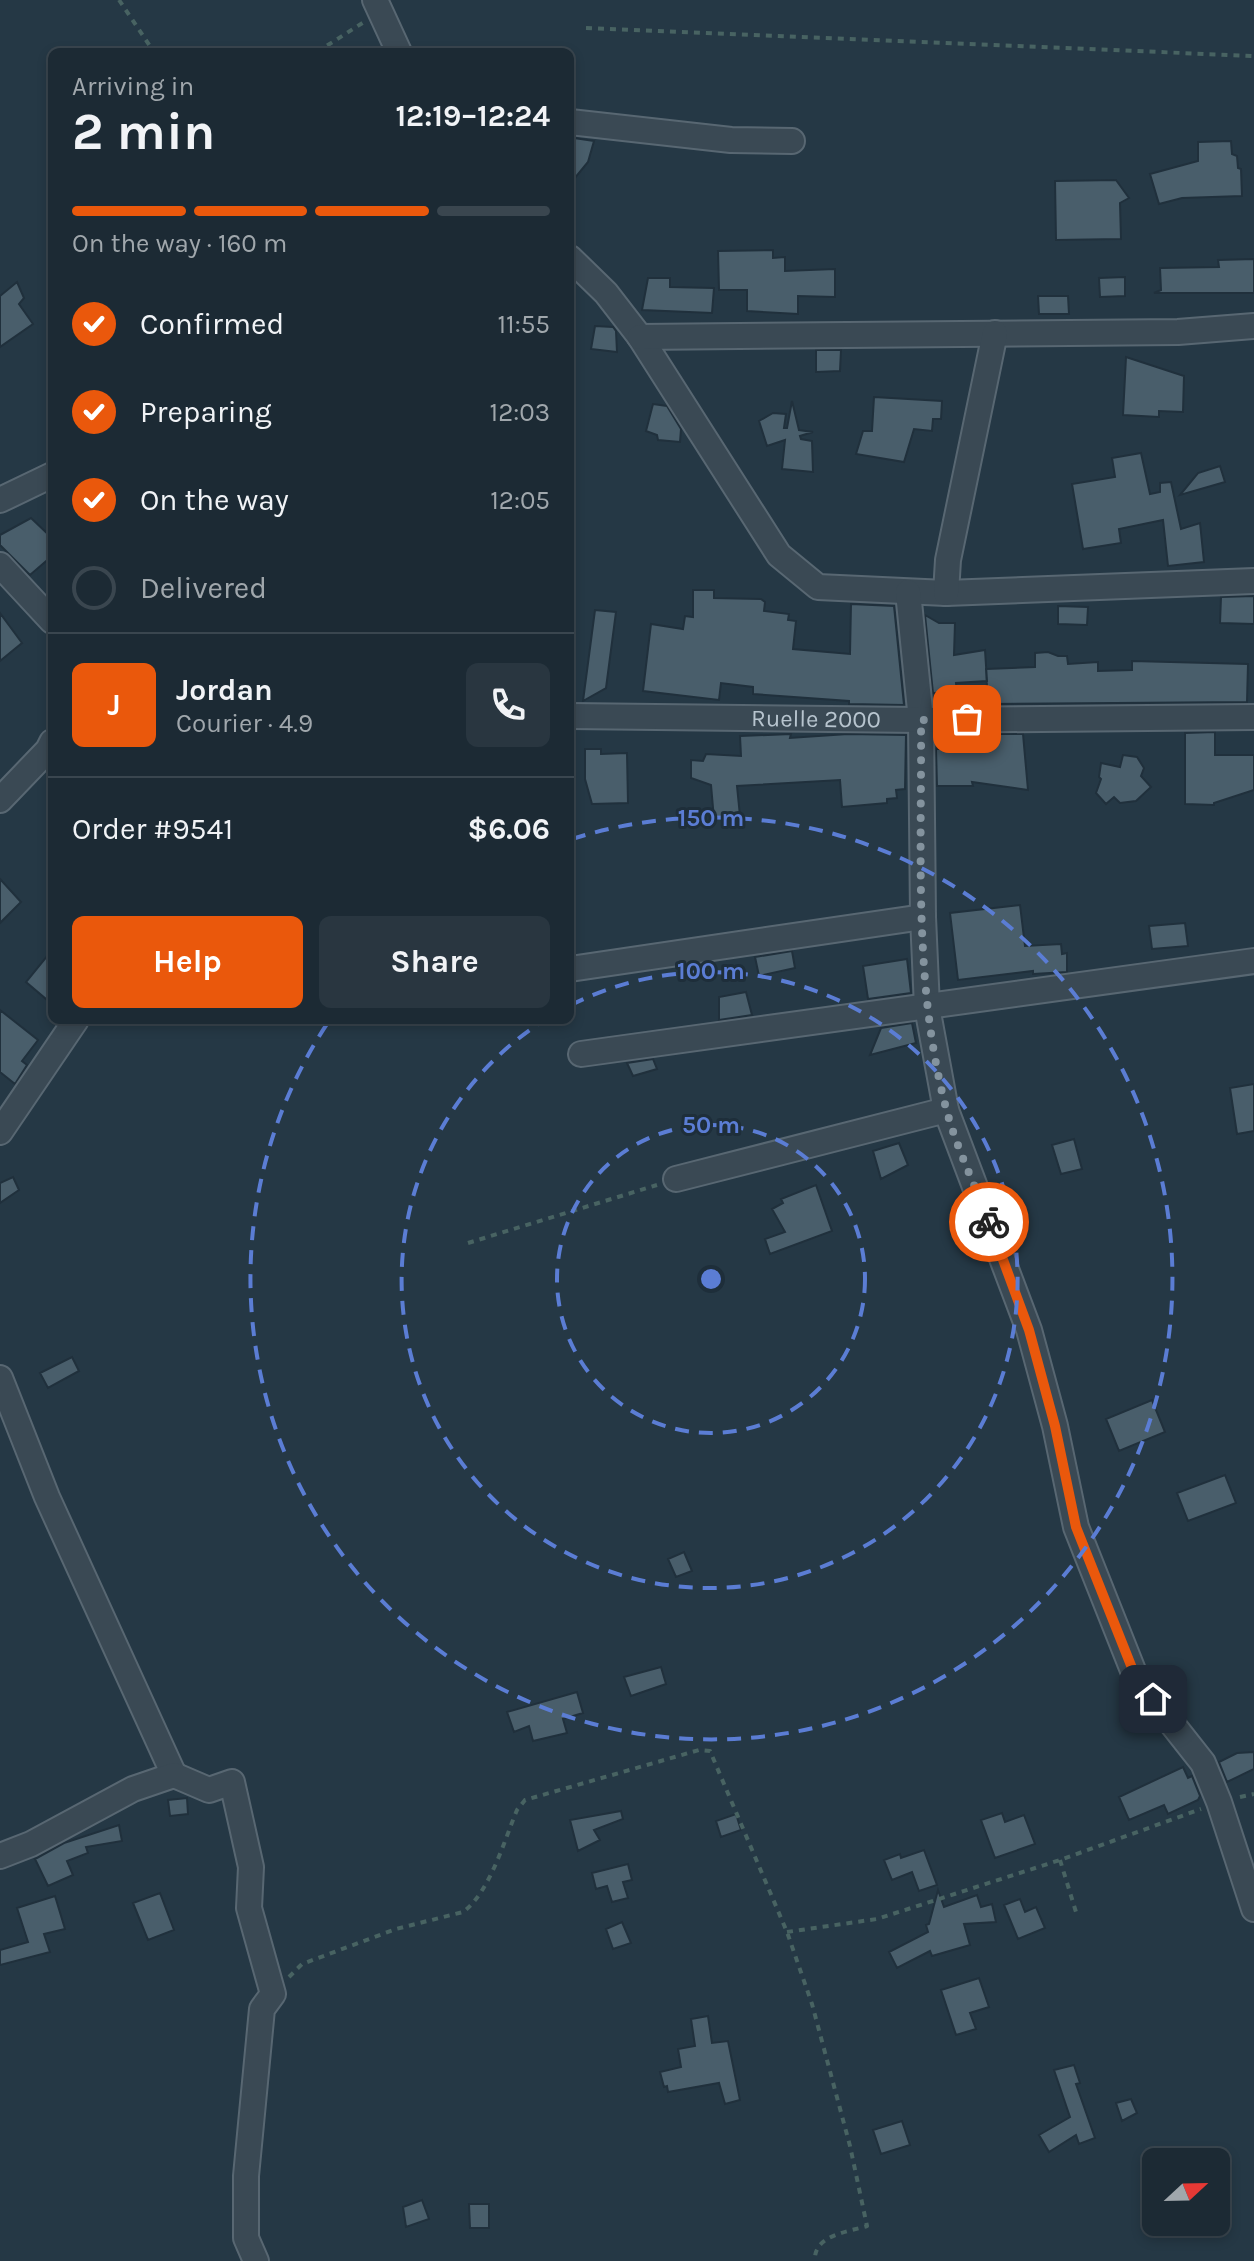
<!DOCTYPE html>
<html lang="en">
<head>
<meta charset="utf-8">
<style>
	:root { --surface:#1c2a34; --page:#293640; --text:#f1f3f6; --muted:#a0a7ac; --line:#3a464f; --accent:#ea580c }
	body { margin:0; font-family:Karla,sans-serif; background:var(--page); color:var(--text); height:100vh; display:flex; flex-direction:column; font-size:30px; white-space:nowrap }
	* { box-sizing:border-box; margin:0 }
	p { font-size:26px; color:var(--muted) }
	.icon { flex:none; width:44px; height:44px; fill:none; stroke:currentColor; stroke-width:2; stroke-linecap:round; stroke-linejoin:round }
	.map { position:relative; flex:1; overflow:hidden }
	.sheet { position:absolute; left:48px; top:48px; width:526px; height:976px; display:flex; flex-direction:column; background:var(--surface); border-radius:12px; box-shadow:0 4px 12px #0003,0 0 0 2px var(--line) }
	.sheet>* { flex:none }
	.needle { width:52px; rotate:68deg }
	.buttons { position:absolute; left:1142px; top:2148px; display:grid; gap:16px }
	.buttons a { display:grid; place-items:center; width:88px; height:88px; border-radius:12px; background:var(--surface); box-shadow:0 4px 12px #0003,0 0 0 2px var(--line); font-size:40px }
	.pin { position:absolute; display:grid; place-items:center; width:68px; height:68px; color:#fff; margin:-34px; border-radius:16px; box-shadow:0 4px 12px #0006 }
	.courier { position:absolute; display:grid; place-items:center; width:80px; height:80px; margin:-40px; border:6px solid #ea580c; border-radius:50%; background:#fff; color:#222; box-shadow:0 2px 10px #0007 }
	.summary em { font-style:normal; font-weight:700 }
	.summary div { display:flex; flex-direction:column-reverse }
	.summary { display:flex; align-items:center; justify-content:space-between; height:136px; padding:0 24px }
	h1 { font-size:52px; font-weight:700; line-height:60px }
	.bar { display:grid; grid-template-columns:repeat(4,1fr); gap:12px 8px; align-content:center; height:96px; padding:0 24px }
	.bar i { height:10px; border-radius:6px; background:var(--line) }
	.bar .active { background:var(--accent) }
	.bar p { grid-column:span 4 }
	.line { display:flex; align-items:center; gap:20px; padding:0 24px; border-top:2px solid var(--line) }
	.line div { flex:1 }
	.round { display:grid; place-items:center; flex:none; width:84px; height:84px; border-radius:12px; background:var(--page) }
	ol { padding:0 24px; list-style:none }
	li { display:flex; align-items:center; gap:24px; height:88px }
	li p { margin-inline-start:auto }
	li .icon { padding:8px; border-radius:50%; background:var(--accent); color:#fff; stroke-width:4 }
	li:last-child { color:var(--muted) }
	li i { width:44px; height:44px; border:4px solid var(--line); border-radius:50% }
	.cta { display:flex; gap:16px; margin-top:auto; padding:16px 24px }
	.cta a { flex:1; height:92px; border-radius:12px; background:var(--accent); color:#fff; font-size:32px; font-weight:700; line-height:92px; text-align:center }
	.cta a+a { background:var(--page); color:var(--text) }
	.map>svg:first-child { display:block }
	.building { fill:#495e6b; stroke:#20303c; stroke-width:2 }
	.lines { fill:none; stroke-linecap:round; stroke-linejoin:round }
	.minor-casing { stroke:#586772; stroke-width:28 }
	.path { stroke:#486362; stroke-width:4; stroke-dasharray:6 6; stroke-linecap:butt }
	.minor { stroke:#3a4954; stroke-width:24 }
	.done { stroke:#84939e; stroke-width:8; stroke-dasharray:0 14.4 }
	.route { stroke:#ea580c; stroke-width:10 }
	.ring { fill:none; stroke:#5b7dd4; stroke-width:4; stroke-dasharray:14 10 }
	.labels { text-anchor:middle; stroke-width:6; stroke-linejoin:round; paint-order:stroke }
	.street-label { font-size:24px; fill:#b7c4ce; stroke:#1e2e3a }
	.centre { fill:#5b7dd4; stroke:#1e2e3a; stroke-width:4 }
	.ring-label { font-size:24px; text-anchor:middle; font-weight:bold; fill:#5b7dd4; stroke:#1e2e3a; stroke-width:6; stroke-linejoin:round; paint-order:stroke }
</style>
</head>
<body>
<div class="map">
<svg width="1254" height="2261" viewBox="0 0 1254 2261">
	<rect width="100%" height="100%" fill="#253845"/>
	<path class="building" d="M574 138 594 141 588 162 570 184V150Z
		M1231 141 1232 154 1237 156 1238 168 1241 169 1242 196 1182 198 1159 204 1150 174 1198 161V142Z
		M1116 180 1129 198 1120 203 1121 239 1056 240 1055 181Z
		M773 250V258L785 257V271L835 269V297L798 296V314L747 311V290H719L718 251Z
		M1254 259V293H1154L1161 290 1160 268 1219 267 1218 260Z
		M1125 277V296L1100 297 1099 278Z
		M648 278H670V287L714 288 712 313 642 310Z
		M17 282 24 298 19 304 33 324 0 347V296Z
		M1038 296H1068L1069 314H1039Z
		M595 326 613 327 616 331 617 352 591 349Z
		M816 350H841L840 371 816 372Z
		M1126 357 1184 376 1183 412 1159 411V417L1123 415Z
		M874 397 942 401 941 419H933L932 431 914 429 904 462 856 454 863 431H872Z
		M792 401 799 430 813 432 800 436 801 439 812 441 813 472 782 469 785 440 767 446 759 421 773 413 786 414 784 428H787Z
		M653 404 667 406 681 429 680 442 658 440 657 435 646 431Z
		M1141 453 1150 494 1160 492V483L1171 482 1181 529 1200 523 1204 562 1168 566 1163 520 1119 529 1121 543 1083 549 1072 484 1115 477 1112 458Z
		M1220 466 1225 482 1180 495 1198 473Z
		M31 518 52 538V556L30 575 0 545V535Z
		M693 590H714V598L761 599 765 602 764 611 789 614 788 620 796 621 793 649 850 654 851 604 894 606 904 705 849 704V701L753 694V687L721 683 719 700 643 691 651 624 683 629 685 616 693 617Z
		M1254 596V624L1220 623 1221 597Z
		M1058 606 1088 607 1087 625 1058 624Z
		M595 610 616 612 606 688 583 701Z
		M0 613 22 643 0 661Z
		M925 615 939 623H955L954 655 985 650 987 681 956 683 957 692 933 693Z
		M1048 652 1058 656H1067L1068 664 1098 662V671L1132 670V661L1248 664 1247 702 988 704 986 669 1035 667V653Z
		M1215 732V755H1254V790L1214 803V805L1185 804V733Z
		M791 734 790 738 848 734 906 735 905 789 896 790 897 798 887 799V803L842 807 840 780 737 786 740 816 714 819 711 785 691 778V760L703 761 706 754 741 756 740 736Z
		M991 734H1023L1028 790 972 782 973 786H937L936 749H979V741L991 740Z
		M585 749H601V754L627 753 628 803 592 804 585 779Z
		M1123 755 1137 757 1144 768 1141 776 1151 787 1136 801 1120 803 1114 797 1106 804 1096 793 1101 779 1099 777 1101 763 1120 767Z
		M0 879 21 902 0 923Z
		M1020 905 1025 946 1061 944 1062 954 1067 953V972L1033 974V971L958 980 950 913Z
		M1185 923 1188 946 1152 949 1149 926Z
		M52 950V1004L26 982Z
		M792 951 795 968 759 976 755 957Z
		M907 959 911 993 868 999 863 966Z
		M746 992 752 1015 719 1020V997Z
		M0 1010 38 1040 22 1061 27 1065 15 1084 0 1072Z
		M912 1023 916 1043 870 1055 881 1028Z
		M653 1059 657 1069 633 1076 627 1063Z
		M1254 1084V1131L1237 1134 1230 1088Z
		M1074 1139 1082 1169 1061 1174 1052 1145Z
		M899 1143 908 1165 881 1179 873 1151Z
		M13 1177 19 1190 0 1203V1183Z
		M816 1185 832 1231 770 1254 765 1239 785 1232 772 1209 783 1203 781 1199Z
		M72 1357 79 1371 48 1388 40 1373Z
		M1152 1400 1165 1432 1119 1451 1106 1419Z
		M1225 1475 1236 1503 1188 1521 1177 1493Z
		M684 1552 692 1571 676 1577 668 1559Z
		M661 1667 666 1684 631 1696 624 1677Z
		M577 1692 583 1713 563 1719 567 1733 533 1741 529 1726 514 1732 507 1712Z
		M1254 1752V1769L1227 1782 1219 1762 1237 1753Z
		M1183 1767 1188 1778 1192 1776 1200 1796 1198 1800 1168 1814 1164 1805 1129 1820 1119 1797Z
		M187 1798 188 1814 170 1816 168 1800Z
		M621 1811 623 1819 594 1830 600 1840 578 1851 570 1820Z
		M1002 1813 1005 1822 1024 1815 1035 1844 995 1858 981 1820Z
		M736 1814 741 1830 721 1837 716 1821Z
		M119 1825 122 1841 86 1847 88 1853 67 1861 73 1875 48 1886 35 1859 64 1843Z
		M924 1850 937 1885 919 1891 912 1872 892 1880 884 1860 900 1854 901 1858Z
		M628 1864 632 1880 623 1882 628 1898 612 1902 607 1886 596 1889 592 1873Z
		M938 1890 944 1907 977 1895 981 1907 992 1904 996 1922 964 1924 970 1945 932 1956 930 1951 897 1968 889 1952 928 1932 926 1925 929 1924Z
		M160 1893 174 1930 148 1940 133 1903Z
		M55 1896 65 1929 44 1934 50 1952 0 1965V1950L28 1942 17 1908Z
		M1020 1899 1025 1912 1036 1907 1045 1928 1018 1939 1004 1905Z
		M622 1922 631 1943 613 1949 606 1929Z
		M979 1978 989 2007 970 2013 976 2029 956 2035 941 1990Z
		M708 2016 712 2043 728 2041 740 2100 725 2104 719 2083 668 2092 667 2086 664 2087 660 2072 681 2067 678 2049 695 2046 691 2019Z
		M1074 2065 1080 2083 1076 2084 1095 2138 1079 2144 1076 2135 1049 2152 1039 2135 1070 2117 1054 2070Z
		M1131 2099 1137 2113 1122 2121 1116 2103Z
		M902 2121 910 2145 881 2154 873 2130Z
		M422 2200 429 2219 406 2227 403 2207Z
		M469 2204H489V2228H470Z"/>
	<g class="lines">
		<g class="minor-casing">
			<g id="minor">
				<path d="M375 0 399 52"/>
				<path d="M570 122 731 140 792 141"/>
				<path d="M570 258 606 293 640 337 779 555 818 587 946 593 1254 581"/>
				<path d="M640 337 1178 332 1254 326"/>
				<path d="M0 500 52 475"/>
				<path d="M0 565 52 621"/>
				<path d="M908 592 921 720 923 917 927 1007 946 1110 1029 1330 1055 1426 1076 1527 1136 1678 1203 1763 1219 1802 1254 1909"/>
				<path d="M946 593 948 560 995 333"/>
				<path id="s1" d="M570 716 921 720 1254 717"/>
				<path d="M0 800 48 750 52 742"/>
				<path d="M570 969 923 917"/>
				<path d="M581 1054 1254 961"/>
				<path d="M0 1132 76 1020"/>
				<path d="M676 1179 946 1110"/>
				<path d="M0 1378 47 1497 174 1775"/>
				<path d="M0 1856 31 1844 133 1789 174 1775 209 1790 232 1782 251 1867 249 1908 273 1994 262 2009 246 2176V2238L256 2261"/>
			</g>
		</g>
		<path class="path" d="M119 0 154 52
			M586 28 1254 56
			M317 52 364 22
			M468 1243 657 1185
			M1240 1797 1254 1794
			M1060 1860 1076 1912
			M787 1932 877 1919 1060 1860 1201 1809
			M289 1977 302 1964 396 1929 463 1912C490 1892 504 1841 517 1810L525 1800 699 1750 710 1751 787 1932 812 2004 850 2146 867 2226C848 2232 813 2235 815 2261"/>
		<use href="#minor" class="minor"/>
	</g>
	<g class="lines">
		<path class="done" d="M967 719 921 720C922 849 913 983 946 1108 956 1147 975 1185 989 1222"/>
		<path class="route" d="M989 1222 1029 1330 1055 1426 1076 1527 1136 1678 1153 1699"/>
	</g>
	<g class="ring">
		<circle cx="711" cy="1279" r="154"/>
		<path d="M571 1005A308 308 0 1 1 543 1021"/>
		<path d="M572 839A461 461 0 1 1 329 1021"/>
	</g>
	<g class="labels">
		<g class="street-label">
			<text dy="8" stroke="none"><textPath href="#s1" startOffset="246">Ruelle 2000</textPath></text>
		</g>
	</g>
	<circle cx="711" cy="1279" r="12" class="centre"/>
	<g class="ring-label">
		<text x="711" y="826">150 m</text>
		<text x="711" y="979">100 m</text>
		<text x="711" y="1133">50 m</text>
	</g>
</svg>
<div class="buttons">
<a><svg class="needle" viewBox="-14 -14 28 28"><path d="M0-13l5 13h-10z" fill="#e53935"/><path d="M0 13l5-13h-10z" fill="#a0a7ac"/></svg></a>
</div>
<div class="pin" style="left:967px;top:719px;background:#ea580c"><svg class="icon" aria-label="bag" viewBox="0 0 24 24"><path d="M5 8h14l-1 12H6zM9 8a3 3 0 0 1 6 0"/></svg></div>
<div class="pin" style="left:1153px;top:1699px;background:#1f2937"><svg class="icon" aria-label="home" viewBox="0 0 24 24"><path d="M3 11l9-7 9 7M6 9v11h12V9"/></svg></div>
<div class="courier" style="left:989px;top:1222px"><svg class="icon" aria-label="bike" viewBox="0 0 24 24"><circle cx="6" cy="16" r="4"/><circle cx="18" cy="16" r="4"/><path d="M6 16l4-8h5l3 8M10 8l3 8H6M13 5h3"/></svg></div>
<section class="sheet">
<div class="summary"><div><h1>2 min</h1><p>Arriving in</p></div><em>12:19–12:24</em></div>
<div class="bar"><i class="active"></i><i class="active"></i><i class="active"></i><i></i><p>On the way · 160 m</p></div>
<ol>
<li><svg class="icon" aria-label="check" viewBox="0 0 24 24"><path d="M5 12l5 5 9-10"/></svg>Confirmed<p>11:55</p></li>
<li><svg class="icon" aria-label="check" viewBox="0 0 24 24"><path d="M5 12l5 5 9-10"/></svg>Preparing<p>12:03</p></li>
<li><svg class="icon" aria-label="check" viewBox="0 0 24 24"><path d="M5 12l5 5 9-10"/></svg>On the way<p>12:05</p></li>
<li><i></i>Delivered</li>
</ol>
<div class="line" style="height:144px"><b class="round" style="background:var(--accent);color:#fff">J</b><div><b>Jordan</b><p>Courier · 4.9</p></div><a class="round"><svg class="icon" aria-label="phone" viewBox="0 0 24 24"><path d="M5 4h4l2 5-3 2q2 4 5 5l2-3 5 2v4C11 20 4 13 5 4z"/></svg></a></div>
<div class="line" style="height:104px"><div>Order #9541</div><b>$6.06</b></div>
<div class="cta"><a>Help</a><a>Share</a></div>
</section>
</div>
</body>
</html>
